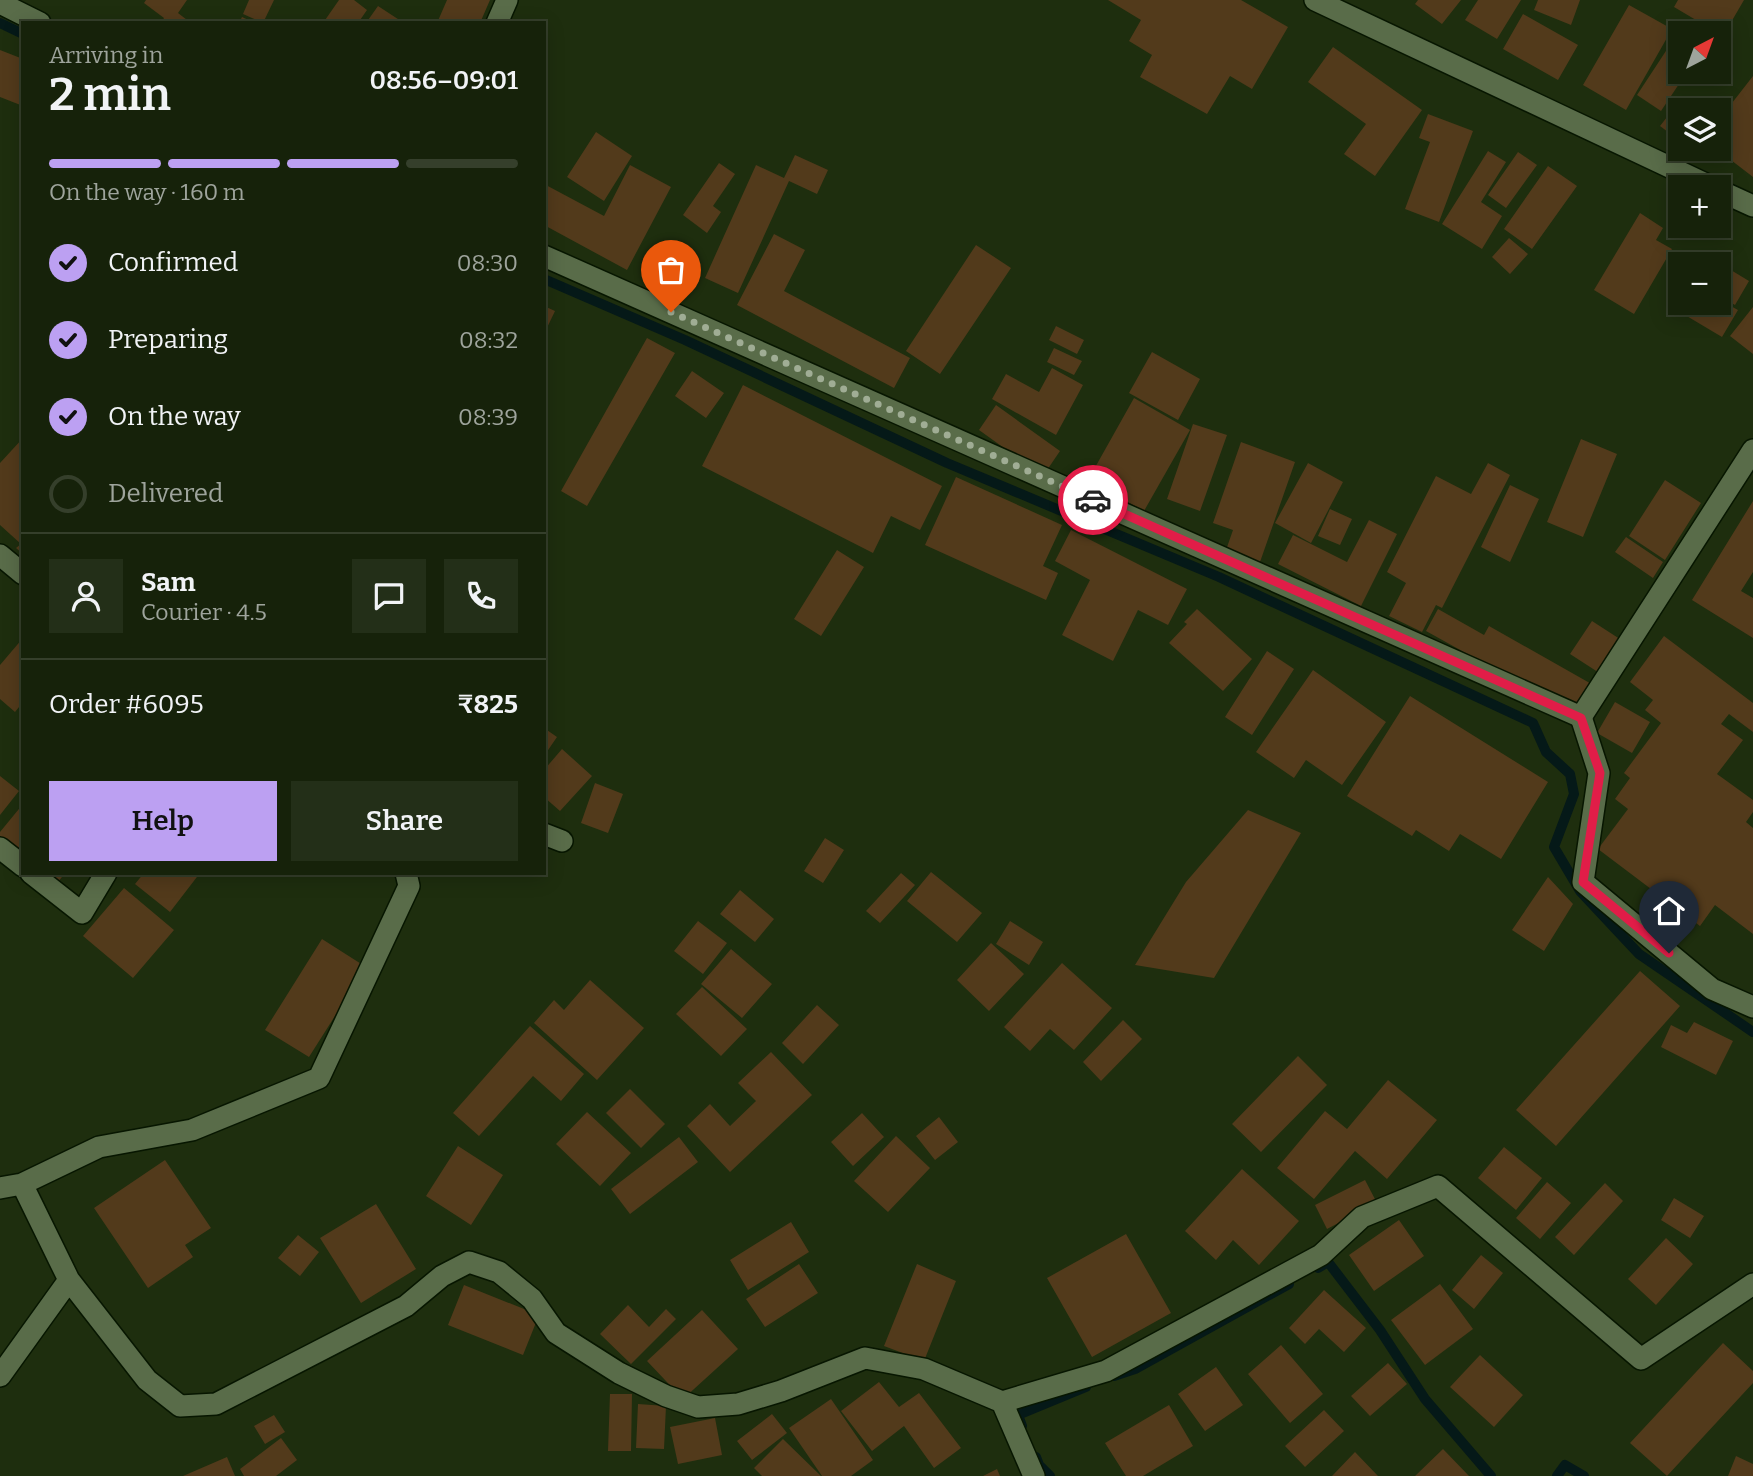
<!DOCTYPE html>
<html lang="en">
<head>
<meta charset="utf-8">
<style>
	:root { --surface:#16220a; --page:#232f18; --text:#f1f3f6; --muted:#9ea49c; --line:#353f2b; --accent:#bca0f2 }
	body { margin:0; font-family:Bitter,serif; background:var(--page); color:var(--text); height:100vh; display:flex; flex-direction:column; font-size:26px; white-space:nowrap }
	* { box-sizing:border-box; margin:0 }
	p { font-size:23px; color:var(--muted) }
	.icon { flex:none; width:38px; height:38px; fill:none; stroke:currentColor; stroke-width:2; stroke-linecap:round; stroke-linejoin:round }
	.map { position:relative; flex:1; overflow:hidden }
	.details { position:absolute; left:21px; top:21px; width:525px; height:854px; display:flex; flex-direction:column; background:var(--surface); border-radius:0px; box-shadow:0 4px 18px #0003,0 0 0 2px var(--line) }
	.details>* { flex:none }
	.needle { width:46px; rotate:41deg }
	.controls { position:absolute; left:1668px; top:21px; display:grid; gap:14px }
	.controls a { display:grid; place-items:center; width:63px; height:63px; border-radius:0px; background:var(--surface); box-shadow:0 4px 18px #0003,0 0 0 2px var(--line); font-size:35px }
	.pin { position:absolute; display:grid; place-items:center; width:60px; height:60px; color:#fff; margin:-72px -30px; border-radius:50% 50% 50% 0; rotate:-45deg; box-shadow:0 0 7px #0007 }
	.pin .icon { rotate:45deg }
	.courier { position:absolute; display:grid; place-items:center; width:70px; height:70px; margin:-35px; border:5px solid #e11d48; border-radius:50%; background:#fff; color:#222; box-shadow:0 2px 9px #0007 }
	.overview em { font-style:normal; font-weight:600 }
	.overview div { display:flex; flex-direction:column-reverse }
	.overview { display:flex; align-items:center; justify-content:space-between; height:119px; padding:0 28px }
	h1 { font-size:46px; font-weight:600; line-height:52px }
	.bar { display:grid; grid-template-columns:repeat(4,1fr); gap:10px 7px; align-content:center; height:84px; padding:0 28px }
	.bar i { height:9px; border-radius:5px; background:var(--line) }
	.bar .selected { background:var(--accent) }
	.bar p { grid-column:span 4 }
	.line { display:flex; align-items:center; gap:18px; padding:0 28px; border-top:2px solid var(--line) }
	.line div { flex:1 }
	.round { display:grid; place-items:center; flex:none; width:74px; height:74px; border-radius:0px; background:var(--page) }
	ol { padding:0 28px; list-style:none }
	li { display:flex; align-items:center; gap:21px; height:77px }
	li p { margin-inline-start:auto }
	li .icon { padding:7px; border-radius:50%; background:var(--accent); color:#111; stroke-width:4 }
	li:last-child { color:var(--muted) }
	li i { width:38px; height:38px; border:4px solid var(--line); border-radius:50% }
	.primary-button { display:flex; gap:14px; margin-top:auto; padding:14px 28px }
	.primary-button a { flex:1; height:80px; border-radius:0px; background:var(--accent); color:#111; font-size:28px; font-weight:600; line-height:80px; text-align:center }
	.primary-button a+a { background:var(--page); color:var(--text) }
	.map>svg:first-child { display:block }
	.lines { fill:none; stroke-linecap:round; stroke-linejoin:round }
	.stream { stroke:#051918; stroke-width:10 }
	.building { fill:#523a1b }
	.street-casing { stroke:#071600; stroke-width:24 }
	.secondary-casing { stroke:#071600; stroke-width:24 }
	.street { stroke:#596c49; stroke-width:21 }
	.secondary { stroke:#596c49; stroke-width:21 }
	.done { stroke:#a0ad95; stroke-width:7; stroke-dasharray:0 12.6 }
	.route { stroke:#e11d48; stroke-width:9 }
</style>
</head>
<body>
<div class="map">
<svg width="1753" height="1476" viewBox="0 0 1753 1476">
	<rect width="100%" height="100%" fill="#1e2e0e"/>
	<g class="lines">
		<path class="stream" d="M0 23 23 34
			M544 279 685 340 947 463 1219 577 1533 723 1546 752 1570 774 1574 794 1554 847 1580 891 1639 954 1753 1032
			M1318 1268 1328 1262 1380 1330 1425 1399 1491 1476
			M1114 1376 1135 1369 1289 1284
			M1022 1426 1018 1415 1086 1387
			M1036 1457 1039 1465 1050 1476
			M1557 1476 1565 1465 1584 1476"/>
	</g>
	<path class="building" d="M146 0H187L178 13 191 23H161L164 18 144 3Z
		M249 0H274L263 23 243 14Z
		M339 0H354L367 10 358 23H323Z
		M447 0H490L480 23H437Z
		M1108 0H1241L1288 27 1252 89 1230 76 1207 114 1140 77 1152 55 1129 41 1141 20Z
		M1418 0H1461L1442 24 1415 4Z
		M1478 0H1521L1497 39 1465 20Z
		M1538 0H1580L1571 25 1534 10Z
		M1678 0H1744L1723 36 1674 7Z
		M1629 5 1672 29 1626 110 1583 85Z
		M378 6 404 23H366Z
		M1523 14 1578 45 1558 80 1503 49Z
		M242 17 255 23H239Z
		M1685 22 1703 33H1680V72H1687L1661 111 1637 95Z
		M1333 47 1422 110 1375 176 1344 154 1366 124 1308 82Z
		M0 50 23 59V106L0 97Z
		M1753 76V177L1718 150V121Z
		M1678 103 1687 110H1680V141L1660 126Z
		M1428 114 1473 131 1439 222 1405 209 1430 142 1419 138Z
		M596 132 632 156 604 201 567 177Z
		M1488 151 1506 162 1481 202 1502 216 1482 249 1442 224Z
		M1518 152 1537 165 1506 208 1488 195Z
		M795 155 828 170 817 194 789 181 738 293 705 278 756 165 784 178Z
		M719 163 735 174 713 206 721 212 707 233 683 215Z
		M630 165 671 187 627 270 544 225V184L604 216Z
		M1548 166 1577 186 1532 249 1504 229Z
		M1640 213 1663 228 1656 240 1672 249 1634 314 1594 290Z
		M774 234 805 250 784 291 910 358 894 388 737 305Z
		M1509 238 1528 254 1510 274 1492 257Z
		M976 245 1011 268 940 374 906 351Z
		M1716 261 1749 281 1735 305 1718 295V264H1714Z
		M1718 299 1738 310 1722 337 1680 312 1686 303H1718Z
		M544 306 555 311 544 334Z
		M1753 307V354L1730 336Z
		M1056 326 1084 340 1077 354 1049 340Z
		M647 338 675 353 587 506 561 491Z
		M1054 348 1082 361 1074 375 1047 362Z
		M1152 352 1200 379 1178 420 1129 393Z
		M1052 368 1083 385 1056 435 992 399 1006 374 1039 392Z
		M692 371 724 393 706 418 675 396Z
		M743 385 942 486 920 530 891 516 873 553 702 466Z
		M1134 398 1190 430 1144 511 1088 480Z
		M996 405 1060 451 1043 476 979 430Z
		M1193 424 1227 435 1200 511 1167 499Z
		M23 438V554L16 548 21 544 0 525V463Z
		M1581 439 1617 454 1583 537 1547 522Z
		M1241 442 1295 462 1260 562 1226 550 1233 530 1213 523Z
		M1308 463 1343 482 1311 543 1275 523Z
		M1488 463 1510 475 1442 608 1436 605 1422 632 1389 616 1406 583 1387 572 1436 476 1471 494Z
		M956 477 1062 525 1043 566 1058 573 1046 600 925 545Z
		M1665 480 1701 503 1665 560 1629 536Z
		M1510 485 1539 499 1510 562 1481 547Z
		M1753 501V572L1741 591 1753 598V638L1692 600Z
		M1330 509 1352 519 1340 545 1318 536Z
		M1369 520 1397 534 1361 606 1278 564 1293 535 1347 562Z
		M1071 530 1187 589 1168 625 1138 610 1113 661 1062 635 1090 580 1055 561Z
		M1626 537 1663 562 1653 578 1615 552Z
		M837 550 864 567 821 636 794 619Z
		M1197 609 1252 659 1223 691 1169 643 1187 624 1184 622Z
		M1438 609 1484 635 1489 626 1595 686 1579 716 1426 631Z
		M1592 621 1626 643 1604 676 1570 654Z
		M1664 636 1753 703V732L1729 714 1721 724 1743 740 1717 774 1753 800V812L1746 822 1753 828V934L1715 905 1700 926 1598 849 1628 809 1615 799 1630 778 1624 773 1661 723 1645 710 1653 700 1630 682Z
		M23 638V702L15 712 0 699V665Z
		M1267 651 1294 669 1252 735 1225 717Z
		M1313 670 1386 722 1342 785 1306 760 1294 778 1256 752Z
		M1410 696 1548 782 1501 859 1460 834 1449 851 1416 830 1412 836 1347 796Z
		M1615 702 1650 722 1632 753 1597 733Z
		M544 728 557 737 544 756Z
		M562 749 592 776 560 811 544 797V770Z
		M0 776 19 791 0 815Z
		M595 783 623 794 608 833 581 823Z
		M23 804V859L0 841V832Z
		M1248 810 1301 833 1214 978 1135 965 1186 882Z
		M825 838 844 850 823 883 804 871Z
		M931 872 982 913 957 942 907 901Z
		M40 873H65L55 886Z
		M144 873H200L170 912 135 884Z
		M901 873 915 885 880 923 866 911Z
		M1548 877 1573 904 1544 951 1512 930Z
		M124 888 174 930 133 978 83 936Z
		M740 890 774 919 755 942 720 914Z
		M698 921 727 943 703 974 674 951Z
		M1010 921 1043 942 1029 965 996 944Z
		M322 939 366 967 309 1057 265 1030Z
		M991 943 1024 974 989 1011 957 980Z
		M731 949 772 984 742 1018 701 984Z
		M1062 963 1112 1008 1074 1050 1050 1029 1030 1051 1004 1027Z
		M1640 971 1680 1006 1556 1146 1516 1110Z
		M590 980 644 1028 597 1080 534 1023 554 1000 564 1010Z
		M702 987 747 1029 721 1056 676 1014Z
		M817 1005 839 1025 803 1064 782 1043Z
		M1123 1020 1142 1039 1101 1081 1083 1062Z
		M1694 1022 1733 1041 1716 1075 1661 1047 1671 1025 1687 1033Z
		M530 1026 584 1074 561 1101 533 1076 479 1136 453 1113Z
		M771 1052 812 1095 730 1172 687 1126 710 1104 730 1126 756 1101 738 1083Z
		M1298 1056 1327 1085 1261 1152 1232 1124Z
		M1388 1080 1437 1120 1387 1179 1355 1151 1314 1199 1277 1168 1325 1111 1347 1129Z
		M630 1089 665 1124 641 1148 606 1113Z
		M587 1112 631 1153 600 1186 556 1144Z
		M862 1113 884 1137 853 1166 831 1142Z
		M939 1117 958 1142 935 1160 916 1136Z
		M896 1136 930 1168 888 1212 854 1181Z
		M679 1137 698 1162 630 1214 611 1189Z
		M458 1146 503 1175 471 1225 426 1196Z
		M1504 1147 1542 1178 1516 1210 1478 1178Z
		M165 1160 211 1228 185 1245 193 1257 148 1288 94 1208Z
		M1242 1169 1299 1221 1259 1265 1233 1240 1216 1260 1185 1231Z
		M1365 1180 1377 1203 1327 1229 1315 1205Z
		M1547 1182 1571 1203 1540 1239 1516 1218Z
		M1605 1183 1623 1201 1574 1255 1555 1237Z
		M1674 1198 1704 1216 1690 1238 1661 1220Z
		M376 1204 416 1269 361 1303 320 1238Z
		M1399 1220 1424 1256 1374 1291 1349 1255Z
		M791 1222 809 1252 748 1290 730 1260Z
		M1126 1234 1171 1313 1092 1357 1047 1278Z
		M298 1235 319 1252 300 1276 278 1258Z
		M1666 1238 1693 1264 1656 1305 1628 1279Z
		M1481 1255 1503 1273 1474 1309 1452 1290Z
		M799 1264 818 1293 765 1327 746 1299Z
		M917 1264 956 1281 924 1361 884 1346Z
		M1440 1284 1473 1329 1425 1365 1391 1320Z
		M464 1285 539 1315 523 1355 448 1325Z
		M1324 1290 1366 1328 1344 1352 1319 1329 1305 1344 1289 1328Z
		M628 1305 649 1327 666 1309 676 1319 631 1364 600 1334Z
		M702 1310 738 1349 683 1399 647 1361Z
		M1723 1343 1753 1371V1383L1667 1476 1630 1443Z
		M1281 1345 1323 1394 1290 1423 1248 1374Z
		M1480 1355 1523 1395 1494 1427 1450 1387Z
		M1388 1363 1407 1384 1370 1416 1351 1396Z
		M1216 1367 1243 1405 1205 1431 1178 1394Z
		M879 1382 899 1407 919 1393 961 1448 934 1468 904 1426 872 1451 841 1411Z
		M610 1394H632L631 1451H608Z
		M831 1399 873 1460 851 1476H822L789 1428Z
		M638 1404 666 1406 664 1449 636 1448Z
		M1169 1405 1193 1446 1143 1476H1126L1105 1443Z
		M1324 1410 1344 1431 1305 1467 1285 1446Z
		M772 1414 787 1433 752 1460 737 1441Z
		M274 1415 285 1432 265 1444 254 1426Z
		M715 1418 722 1455 678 1464 670 1427Z
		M281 1438 297 1460 276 1476H244L240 1469Z
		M783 1439 821 1476H762L754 1468Z
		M1443 1449 1469 1476H1415Z
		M1355 1452 1378 1476H1332Z
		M1736 1456 1753 1464V1476H1728Z
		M227 1457 235 1476H183Z
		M997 1469 1000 1476H983Z"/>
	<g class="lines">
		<g class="street-casing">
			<path id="street" d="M1315 0 1712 187
				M497 23 507 0
				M1718 190 1753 206
				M0 555 23 574
				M1581 717 1599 773 1583 882 1712 989 1753 1007
				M544 834 562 841
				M0 848 23 866
				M31 873 82 913 106 873
				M22 1184 69 1280 147 1380 180 1406 216 1404 406 1306 442 1276 469 1262 499 1272 532 1299 556 1333 619 1373 666 1396 698 1407 738 1404 781 1391 865 1358 924 1369 1002 1402 1106 1371 1321 1255 1362 1217 1438 1186 1641 1359 1753 1284
				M0 1188 22 1184 99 1147 192 1130 319 1078 409 886 406 873
				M0 1376 69 1280
				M1002 1402 1034 1476"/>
		</g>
		<g class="secondary-casing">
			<path id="secondary" d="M0 3 40 23
				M544 256 1581 717 1753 450"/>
		</g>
		<use href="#street" class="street"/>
		<use href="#secondary" class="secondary"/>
	</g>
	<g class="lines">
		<path class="done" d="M671 312 1093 500"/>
		<path class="route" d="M1093 500 1581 718 1600 773 1583 882 1669 953"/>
	</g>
</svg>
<div class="controls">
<a><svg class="needle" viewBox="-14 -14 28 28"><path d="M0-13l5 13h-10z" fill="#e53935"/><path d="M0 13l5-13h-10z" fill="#9ea49c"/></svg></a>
<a><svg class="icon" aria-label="layers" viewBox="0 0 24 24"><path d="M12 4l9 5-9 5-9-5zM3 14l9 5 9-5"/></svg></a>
<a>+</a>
<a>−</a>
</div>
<div class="pin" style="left:671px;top:312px;background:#ea580c"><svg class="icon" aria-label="bag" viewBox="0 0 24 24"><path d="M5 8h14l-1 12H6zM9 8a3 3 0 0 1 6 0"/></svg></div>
<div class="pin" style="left:1669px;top:953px;background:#1f2937"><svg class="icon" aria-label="home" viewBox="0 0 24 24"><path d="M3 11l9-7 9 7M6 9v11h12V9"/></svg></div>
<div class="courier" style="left:1093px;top:500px"><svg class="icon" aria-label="car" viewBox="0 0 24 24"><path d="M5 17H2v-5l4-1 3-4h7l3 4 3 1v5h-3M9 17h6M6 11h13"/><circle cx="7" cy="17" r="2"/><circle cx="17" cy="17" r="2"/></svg></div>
<section class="details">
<div class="overview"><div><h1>2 min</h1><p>Arriving in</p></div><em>08:56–09:01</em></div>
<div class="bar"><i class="selected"></i><i class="selected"></i><i class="selected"></i><i></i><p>On the way · 160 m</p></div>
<ol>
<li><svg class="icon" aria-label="check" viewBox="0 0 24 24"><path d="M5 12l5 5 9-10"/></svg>Confirmed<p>08:30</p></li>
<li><svg class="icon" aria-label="check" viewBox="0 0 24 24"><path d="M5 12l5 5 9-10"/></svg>Preparing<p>08:32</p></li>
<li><svg class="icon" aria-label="check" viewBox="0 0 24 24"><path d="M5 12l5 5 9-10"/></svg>On the way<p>08:39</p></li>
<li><i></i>Delivered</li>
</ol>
<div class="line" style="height:126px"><a class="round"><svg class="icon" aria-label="person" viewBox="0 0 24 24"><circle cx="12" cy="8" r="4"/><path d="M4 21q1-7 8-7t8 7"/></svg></a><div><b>Sam</b><p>Courier · 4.5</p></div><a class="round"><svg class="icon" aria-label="chat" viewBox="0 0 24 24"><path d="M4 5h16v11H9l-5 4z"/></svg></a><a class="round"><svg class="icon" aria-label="phone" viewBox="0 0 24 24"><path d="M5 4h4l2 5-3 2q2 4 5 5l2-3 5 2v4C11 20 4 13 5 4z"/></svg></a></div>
<div class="line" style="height:91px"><div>Order #6095</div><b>₹825</b></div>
<div class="primary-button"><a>Help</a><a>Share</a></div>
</section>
</div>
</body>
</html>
